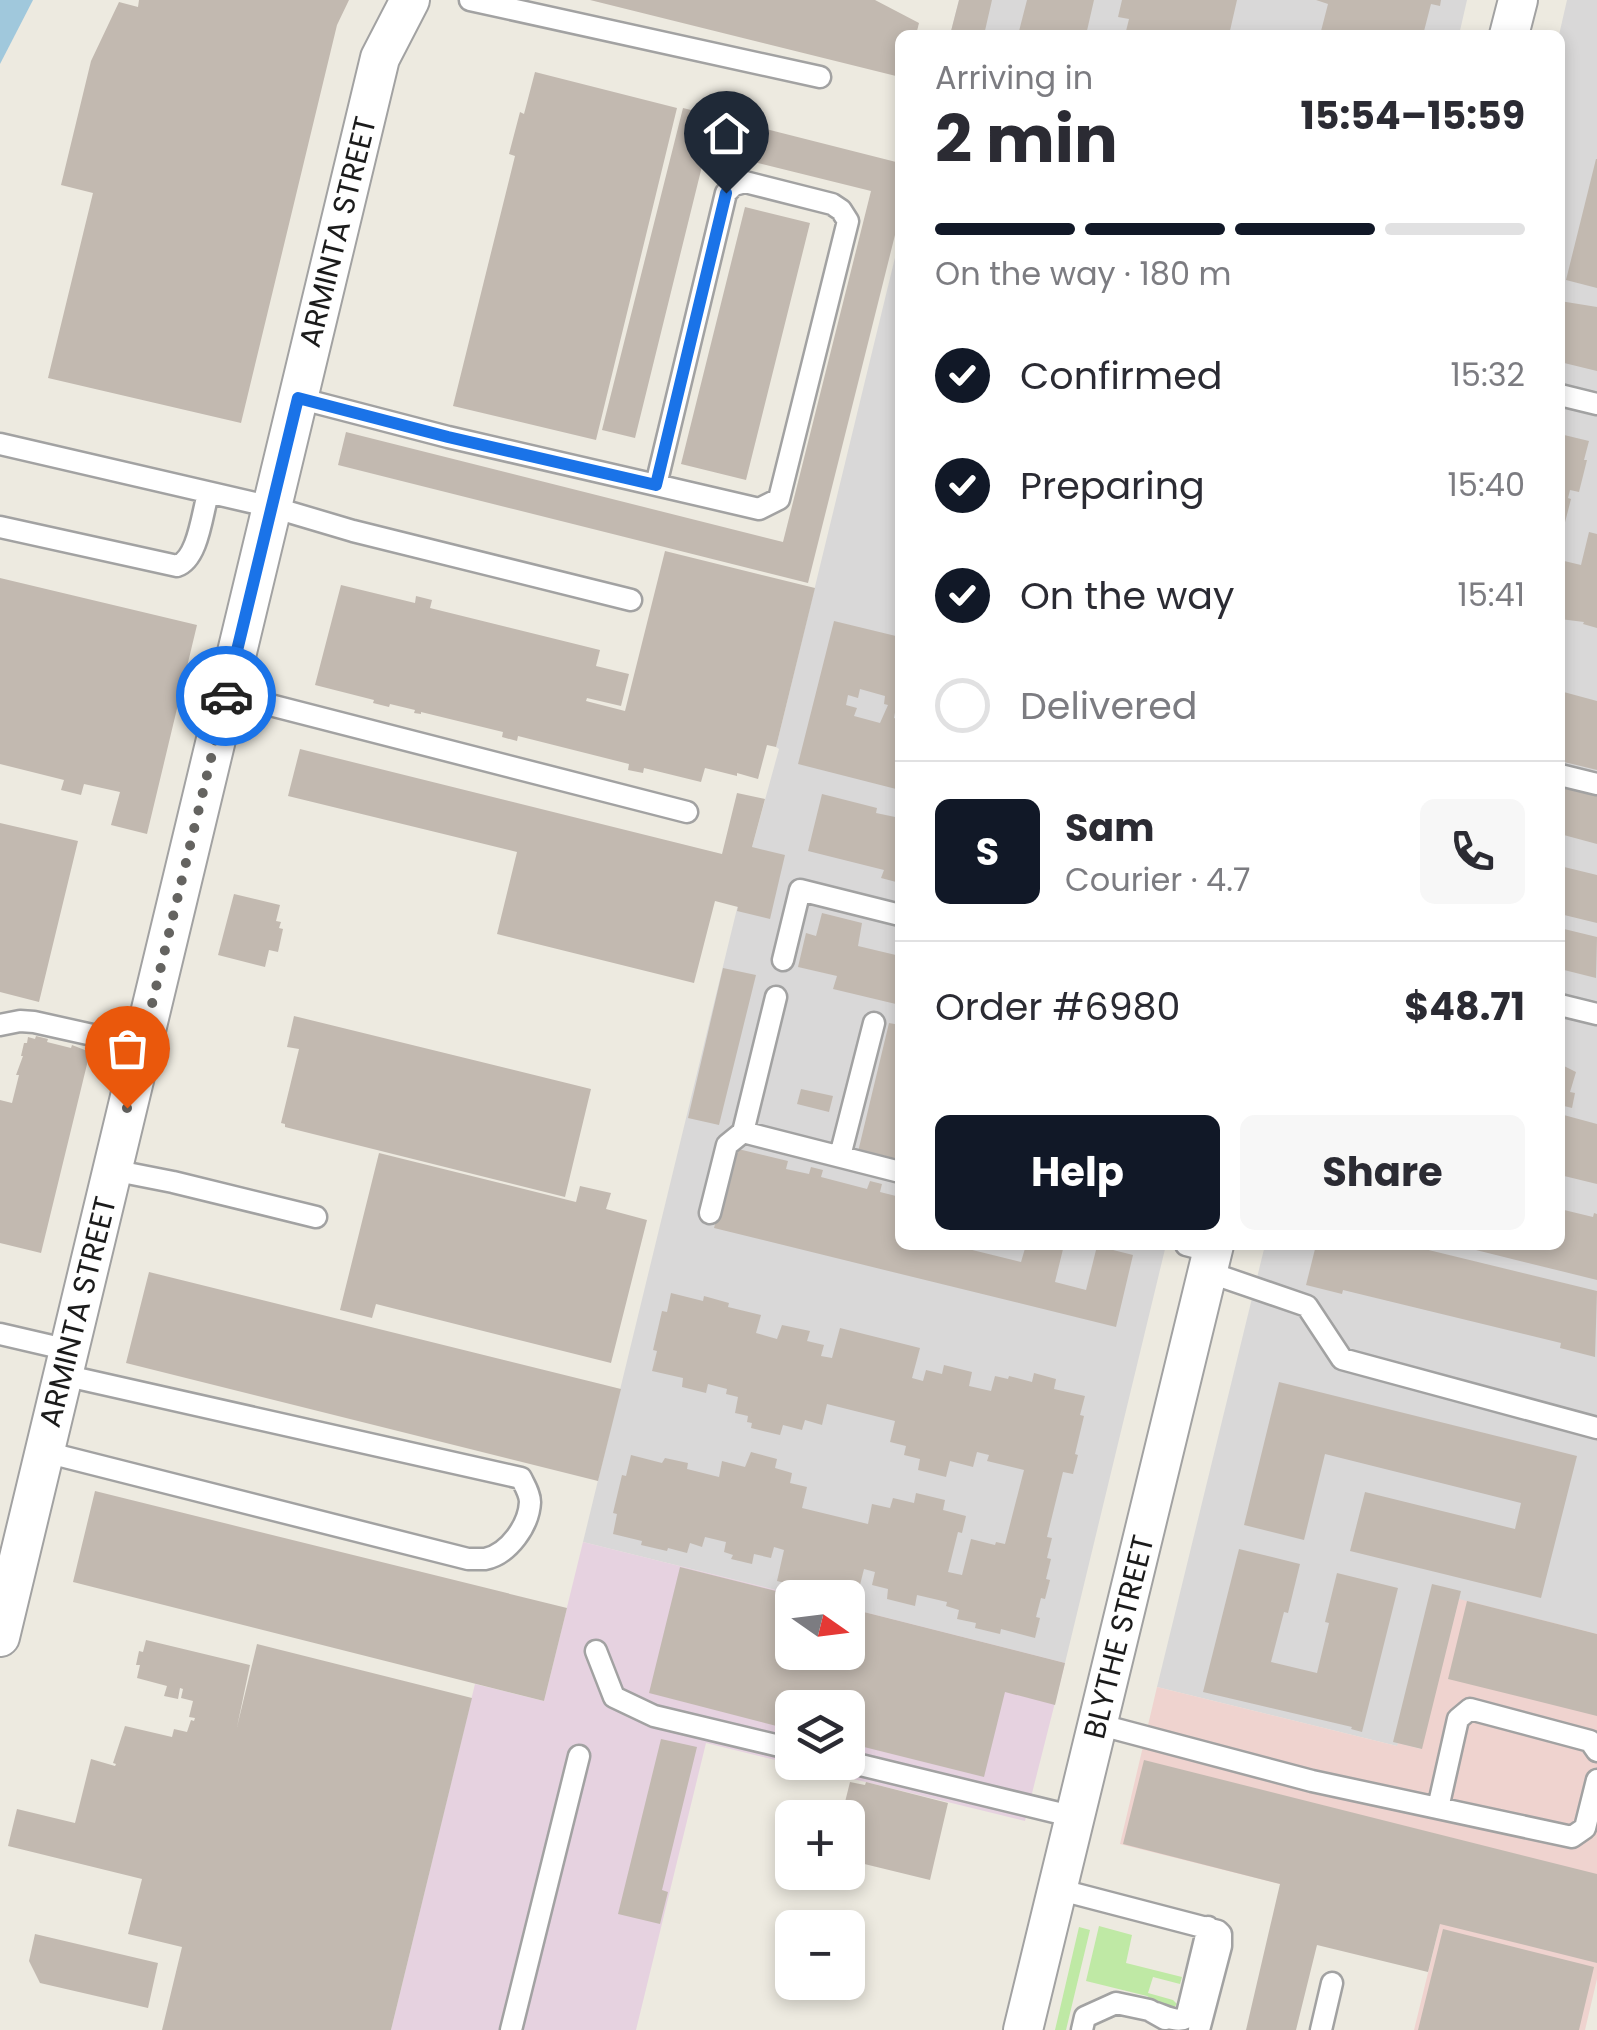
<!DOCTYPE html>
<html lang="en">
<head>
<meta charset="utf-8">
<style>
	:root { --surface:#fff; --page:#f7f7f7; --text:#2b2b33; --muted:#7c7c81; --line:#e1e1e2; --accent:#111827 }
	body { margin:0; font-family:Poppins,sans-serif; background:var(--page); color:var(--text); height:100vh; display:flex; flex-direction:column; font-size:38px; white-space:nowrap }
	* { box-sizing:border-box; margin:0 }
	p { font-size:32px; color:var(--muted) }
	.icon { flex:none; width:55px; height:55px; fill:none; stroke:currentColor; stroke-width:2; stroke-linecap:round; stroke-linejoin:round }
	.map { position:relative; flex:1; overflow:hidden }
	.drawer { position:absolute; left:895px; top:30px; width:670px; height:1220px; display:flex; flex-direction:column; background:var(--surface); border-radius:15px; box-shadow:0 5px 15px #0003 }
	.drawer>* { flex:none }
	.needle { width:65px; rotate:104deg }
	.buttons { position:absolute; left:775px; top:1580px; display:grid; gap:20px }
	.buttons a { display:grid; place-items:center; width:90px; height:90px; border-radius:15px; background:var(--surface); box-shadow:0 5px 15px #0003; font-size:50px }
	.pin { position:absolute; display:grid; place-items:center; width:85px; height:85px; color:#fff; margin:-102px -42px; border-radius:50% 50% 50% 0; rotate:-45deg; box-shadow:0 0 10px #0007 }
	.pin .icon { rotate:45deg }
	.courier { position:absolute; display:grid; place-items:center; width:100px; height:100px; margin:-50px; border:8px solid #1a73e8; border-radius:50%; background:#fff; color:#222; box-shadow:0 2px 12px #0007 }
	.summary em { font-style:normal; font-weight:700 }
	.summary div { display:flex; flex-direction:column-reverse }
	.summary { display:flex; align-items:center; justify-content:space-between; height:170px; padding:0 40px }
	h1 { font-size:65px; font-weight:700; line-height:75px }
	.bar { display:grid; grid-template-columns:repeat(4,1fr); gap:15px 10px; align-content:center; height:120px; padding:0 40px }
	.bar i { height:12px; border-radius:8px; background:var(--line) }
	.bar .active { background:var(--accent) }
	.bar p { grid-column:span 4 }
	.line { display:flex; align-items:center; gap:25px; padding:0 40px; border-top:2px solid var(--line) }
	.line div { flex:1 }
	.round { display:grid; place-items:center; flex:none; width:105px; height:105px; border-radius:15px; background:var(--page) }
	ol { padding:0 40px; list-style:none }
	li { display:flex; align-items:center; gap:30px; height:110px }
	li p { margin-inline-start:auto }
	li .icon { padding:10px; border-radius:50%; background:var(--accent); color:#fff; stroke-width:4 }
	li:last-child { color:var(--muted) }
	li i { width:55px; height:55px; border:5px solid var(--line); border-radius:50% }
	.action { display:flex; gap:20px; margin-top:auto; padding:20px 40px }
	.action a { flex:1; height:115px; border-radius:15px; background:var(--accent); color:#fff; font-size:40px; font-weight:700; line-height:115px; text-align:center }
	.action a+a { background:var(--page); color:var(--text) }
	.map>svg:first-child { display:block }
	.residential { fill:#d9d8d8 }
	.commercial { fill:#efd3cf }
	.industrial { fill:#e6d2e0; fill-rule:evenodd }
	.grass { fill:#bfe9a5 }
	.water { fill:#a0c8dc }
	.building { fill:#c2b9b0; fill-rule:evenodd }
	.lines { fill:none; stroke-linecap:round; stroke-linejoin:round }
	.lane-casing { stroke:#a2a2a2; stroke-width:25 }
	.street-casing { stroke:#a2a2a2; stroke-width:42 }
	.lane { stroke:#fff; stroke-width:20 }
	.street { stroke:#fff; stroke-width:38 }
	.done { stroke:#646360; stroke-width:10; stroke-dasharray:0 18 }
	.route { stroke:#1a73e8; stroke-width:12 }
	.labels { text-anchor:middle; stroke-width:8; stroke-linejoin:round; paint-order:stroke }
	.street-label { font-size:30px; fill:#1b1b1b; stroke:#fff }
</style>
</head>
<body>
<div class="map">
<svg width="1597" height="2030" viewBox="0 0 1597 2030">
	<rect width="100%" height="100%" fill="#edeae0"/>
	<path class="residential" d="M959 0H1467L1459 35H950Z
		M1567 0H1597V1634L1459 1600 1422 1749 1399 1744 1397 1746 1157 1687 1265 1245H1560L1559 35Z
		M900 237V1245H1166L1065 1663 848 1608V1598L804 1597 583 1542 752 847 779 749 776 747Z"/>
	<path class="commercial" d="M1459 1599 1597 1634V1979L1585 2030H1414L1440 1924 1120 1844 1157 1687 1397 1746 1398 1743 1421 1749Z"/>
	<path class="industrial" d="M583 1542 804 1597 792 1598V1652H848V1608L1065 1663 1025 1821 706 1743 636 2030H391L475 1684 544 1701ZM792 1708H848V1762H792Z"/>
	<path class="grass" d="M1099 1926 1132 1935 1126 1963 1182 1977 1180 1984 1153 1977 1148 1993 1173 2000 1177 2004 1170 2012 1147 1996 1086 1981Z
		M1079 1927 1090 1930 1066 2030H1055Z"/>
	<path class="water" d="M0 0H33L0 64Z"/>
	<path class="building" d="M139 0H349L337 25 241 423 48 378 93 193 61 185 91 61 119 2 138 7Z
		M590 0H875L919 23 916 35H900V77Z
		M959 0H992L984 35H950Z
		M1027 0H1094L1086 35H1018Z
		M1122 0H1237L1229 35H1125L1129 19 1118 17Z
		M1316 0H1441L1440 6 1431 4 1423 35H1320L1328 4Z
		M535 72 677 108 596 440 453 406 515 156 509 154 520 112 524 114Z
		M683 108 900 163V215L808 583 338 465 346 432 783 542 871 191 706 150 635 438 602 430Z
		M1596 159H1597V288L1566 280Z
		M745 207 810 223 746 480 681 464Z
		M1560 301 1597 307V371L1560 362Z
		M1560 434 1589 441 1584 460H1587L1579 492 1570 490 1568 498 1571 499 1561 538Z
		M1589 532 1597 534V628L1583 624 1584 622 1560 619V560L1581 565Z
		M665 551 815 588 776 747 767 745 758 779 737 773V776L705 768 701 782 644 768 643 773 628 770 629 764 518 736 517 741 502 737 503 732 421 712V714L414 713 415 710 390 704 389 707 373 703 374 700 315 685 341 585 415 603 416 596 432 600 430 608 600 650 596 666 629 674 621 706 587 698 586 701 625 711Z
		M0 578 197 625 147 834 111 825 120 792 84 784 81 795 61 790 64 780 0 764Z
		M834 621 900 637V708L896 707 894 718 897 719 895 726 900 727V790L798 764ZM860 689 885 696 884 704 888 705 880 723 854 716 857 708 846 705 848 695 858 698Z
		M1560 691 1597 701V770L1560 761Z
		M300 749 722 854 737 793 765 799 752 847 785 855 770 919 737 911 738 907 715 901 694 983 497 934 517 852 288 796Z
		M1560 786 1597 795V844L1560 834Z
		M822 794 877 808 876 813 900 818V883L881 878 884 870 808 851Z
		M0 823 78 841 39 1002 0 992Z
		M1560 866 1597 875V923L1560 914Z
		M234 894 280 905 276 921 281 922 279 928 283 929 278 952 269 950 265 967 218 955Z
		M822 913 862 923 858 946 900 956V1005L833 989 837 976 798 967 806 933 816 936Z
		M1560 928 1597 937 1596 978 1560 969Z
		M723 968 756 975 719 1125 688 1118Z
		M294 1016 591 1089 565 1197 285 1127V1124L281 1123 299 1049 287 1047Z
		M889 1023 900 1025V1166L857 1156Z
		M36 1036 48 1039 47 1042 71 1048 72 1045 90 1052 41 1253 0 1243V1100L12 1103 19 1075H16L23 1056H21L24 1043H27L28 1037 35 1039Z
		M1564 1066 1576 1072 1570 1092 1575 1093 1572 1108 1560 1105V1068Z
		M801 1089 833 1096 829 1112 797 1104Z
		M1560 1114 1597 1124V1184L1560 1175Z
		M734 1148 788 1161 786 1169 809 1174 811 1167 823 1170 821 1177 867 1189 870 1181 882 1184 880 1192 900 1197V1245H952L1021 1262 1026 1245H1064L1055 1282 1086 1290 1097 1246 1133 1255 1116 1327 714 1228Z
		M379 1153 576 1202 580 1186 611 1193 606 1209 647 1220 611 1363 376 1304 372 1318 340 1310Z
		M1560 1209 1593 1217 1594 1213 1597 1214V1280L1460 1246 1560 1245Z
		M1316 1245H1408L1597 1291 1595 1357 1560 1348 1561 1343 1343 1290 1342 1294 1306 1285Z
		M149 1272 621 1389 598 1481 126 1363Z
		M671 1293 703 1301 704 1296 729 1303 728 1307 761 1315 756 1333 777 1339 782 1325 810 1331 807 1341 824 1345 821 1356 832 1358 840 1328 920 1348 912 1378 923 1381 926 1370 942 1374 944 1365 972 1372 969 1386 991 1391 995 1376 1008 1379 1009 1376 1032 1382 1034 1373 1056 1379 1054 1389 1085 1396 1080 1415 1084 1416 1075 1454 1078 1455 1073 1474 1063 1472 1047 1537 1052 1538 1047 1558 1051 1559 1046 1579 1050 1580 1045 1599 1041 1598 1036 1617 1040 1618 1035 1638 1001 1629 1000 1634 975 1628 976 1623 957 1619 959 1610 946 1606 947 1602 917 1595 915 1606 887 1599 888 1589 872 1585 875 1572 864 1569 856 1601 777 1581 784 1550 774 1547 771 1558 754 1554 752 1564 731 1559 733 1555 724 1552 726 1542 705 1537 702 1547 690 1543 687 1553 668 1548 667 1551 641 1545 642 1541 613 1534 617 1514 613 1513 622 1475 626 1476 631 1455 662 1463 665 1458 688 1463 687 1469 719 1477 722 1461 745 1467 751 1452 777 1459 775 1468 792 1473 790 1483 807 1487 802 1508 868 1524 872 1504 890 1508 893 1498 914 1503 916 1493 945 1500 943 1510 966 1516 962 1533 958 1532 948 1572 962 1575 971 1539 995 1545 996 1542 1005 1544 1024 1470 987 1461 989 1455 977 1452 973 1467 950 1461 946 1477 918 1470 920 1459 904 1455 906 1446 890 1442 895 1421 827 1404 822 1425 805 1420 802 1430 783 1425 780 1435 751 1428 752 1423 747 1422 748 1416 735 1413 738 1397 726 1394 727 1389 708 1384 706 1393 682 1387 683 1378 652 1371 657 1351 653 1350 662 1311 667 1312Z
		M1279 1382 1577 1456 1541 1598 1350 1551 1365 1492 1515 1529 1521 1503 1325 1454 1304 1540 1244 1525Z
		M95 1491 567 1608 544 1701 73 1582Z
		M1239 1549 1300 1564 1288 1613 1284 1612 1271 1662 1317 1673 1329 1623 1325 1622 1337 1573 1398 1588 1362 1732 1351 1729 1352 1727 1203 1692Z
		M680 1567 792 1595V1652H848V1608L1065 1663 1055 1705 1005 1692 984 1777 848 1743V1708H792V1730L649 1693Z
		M1432 1584 1461 1591 1422 1749 1393 1742Z
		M1467 1601 1597 1634V1716L1448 1679Z
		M146 1640 250 1665 237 1727 257 1644 472 1698 391 2030H162L182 1947 128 1934 142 1879 8 1846 17 1809 75 1823 91 1759 115 1766 116 1764 113 1763 125 1726 172 1737 174 1729 187 1732 191 1720 194 1721 195 1718 189 1717 193 1701 181 1698 183 1689 180 1688 178 1699 164 1696 167 1686 137 1678 140 1665H136L139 1651 143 1652Z
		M661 1739 697 1747 662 1890 668 1892 660 1924 618 1914Z
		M1144 1760 1597 1874V1963L1440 1924 1428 1972 1317 1945 1296 2030H1246L1280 1884 1123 1844Z
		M850 1782 865 1785 866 1782 948 1803 930 1880 848 1860 850 1849H848V1818H841Z
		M1443 1929 1594 1967 1579 2030H1418Z
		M35 1934 158 1963 148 2008 40 1983 29 1961Z"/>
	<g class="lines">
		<g class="lane-casing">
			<path id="lane" d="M470 0 820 77
				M1560 395 1597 404
				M298 398 448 437 656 485 726 193 734 185 745 182 832 204 841 210 848 221 779 499 759 509 656 485
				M0 444 272 507 353 531 631 600
				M0 527 177 566C198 559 202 514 208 494
				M227 694 687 812
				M1560 775 1597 784
				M783 960 800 890 900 915
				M1560 1005 1597 1014
				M0 1025 20 1021 34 1022 142 1046
				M743 1132 776 997
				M840 1156 874 1023
				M112 1170 173 1182 316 1217
				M710 1213 727 1145 743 1132 900 1172
				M1186 1245 1213 1252
				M1208 1272 1307 1306 1342 1359 1597 1428
				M0 1334 69 1350
				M45 1452 468 1559C469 1559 484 1559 485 1559 509 1554 529 1525 530 1502 530 1494 525 1486 521 1478L63 1375
				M596 1651 614 1697 654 1716 792 1749
				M1097 1724 1312 1781 1572 1837 1585 1828 1597 1780
				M848 1762 1075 1817
				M1438 1808 1458 1719 1470 1709 1590 1741 1597 1751
				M1057 1889 1218 1931 1221 1934V1946L1199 2030
				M1156 2013C1165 2016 1177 2023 1186 2018L1208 1927
				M511 2030 579 1756
				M1082 2030 1085 2017 1116 2003 1149 2010 1165 2019
				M1321 2030 1332 1983"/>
		</g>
		<g class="street-casing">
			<path id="street" d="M1509 35 1518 0
				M0 1637 380 58 410 0
				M1023 2030 1214 1245"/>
		</g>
		<use href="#lane" class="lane"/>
		<use href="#street" class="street"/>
	</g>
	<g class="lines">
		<path class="done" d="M127 1108 226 696"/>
		<path class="route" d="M226 696 298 398 448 437 656 485 726 193"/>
	</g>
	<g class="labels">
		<g class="street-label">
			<text transform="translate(338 232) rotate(-76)" y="10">ARMINTA STREET</text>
			<text transform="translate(78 1312) rotate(-76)" y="10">ARMINTA STREET</text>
			<text transform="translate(1119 1637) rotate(-76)" y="10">BLYTHE STREET</text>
		</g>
	</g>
</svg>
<div class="buttons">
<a><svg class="needle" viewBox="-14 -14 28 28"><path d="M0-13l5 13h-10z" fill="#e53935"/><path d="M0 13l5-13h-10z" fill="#7c7c81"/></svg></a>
<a><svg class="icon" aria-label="layers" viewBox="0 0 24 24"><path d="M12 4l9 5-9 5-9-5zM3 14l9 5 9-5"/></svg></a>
<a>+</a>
<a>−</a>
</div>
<div class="pin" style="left:127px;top:1108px;background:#ea580c"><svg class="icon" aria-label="bag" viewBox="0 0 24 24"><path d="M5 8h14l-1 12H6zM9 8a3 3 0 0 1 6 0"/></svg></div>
<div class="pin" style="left:726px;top:193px;background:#1f2937"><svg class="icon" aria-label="home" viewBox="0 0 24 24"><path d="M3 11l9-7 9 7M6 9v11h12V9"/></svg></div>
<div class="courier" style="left:226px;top:696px"><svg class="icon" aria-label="car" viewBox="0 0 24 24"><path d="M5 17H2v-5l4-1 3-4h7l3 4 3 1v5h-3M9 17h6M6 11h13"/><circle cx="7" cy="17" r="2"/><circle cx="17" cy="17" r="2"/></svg></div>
<section class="drawer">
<div class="summary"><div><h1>2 min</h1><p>Arriving in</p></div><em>15:54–15:59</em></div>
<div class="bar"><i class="active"></i><i class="active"></i><i class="active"></i><i></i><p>On the way · 180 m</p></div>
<ol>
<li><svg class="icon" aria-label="check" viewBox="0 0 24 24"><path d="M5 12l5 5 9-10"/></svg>Confirmed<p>15:32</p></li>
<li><svg class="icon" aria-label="check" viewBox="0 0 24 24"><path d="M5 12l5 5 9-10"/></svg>Preparing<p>15:40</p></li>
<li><svg class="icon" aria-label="check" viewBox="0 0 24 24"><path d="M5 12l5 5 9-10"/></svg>On the way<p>15:41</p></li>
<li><i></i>Delivered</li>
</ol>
<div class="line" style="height:180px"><b class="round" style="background:var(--accent);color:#fff">S</b><div><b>Sam</b><p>Courier · 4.7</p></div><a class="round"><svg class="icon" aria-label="phone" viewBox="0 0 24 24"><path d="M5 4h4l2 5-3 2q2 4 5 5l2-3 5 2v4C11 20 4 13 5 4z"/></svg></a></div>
<div class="line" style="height:130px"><div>Order #6980</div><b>$48.71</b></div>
<div class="action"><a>Help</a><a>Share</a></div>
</section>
</div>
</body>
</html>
